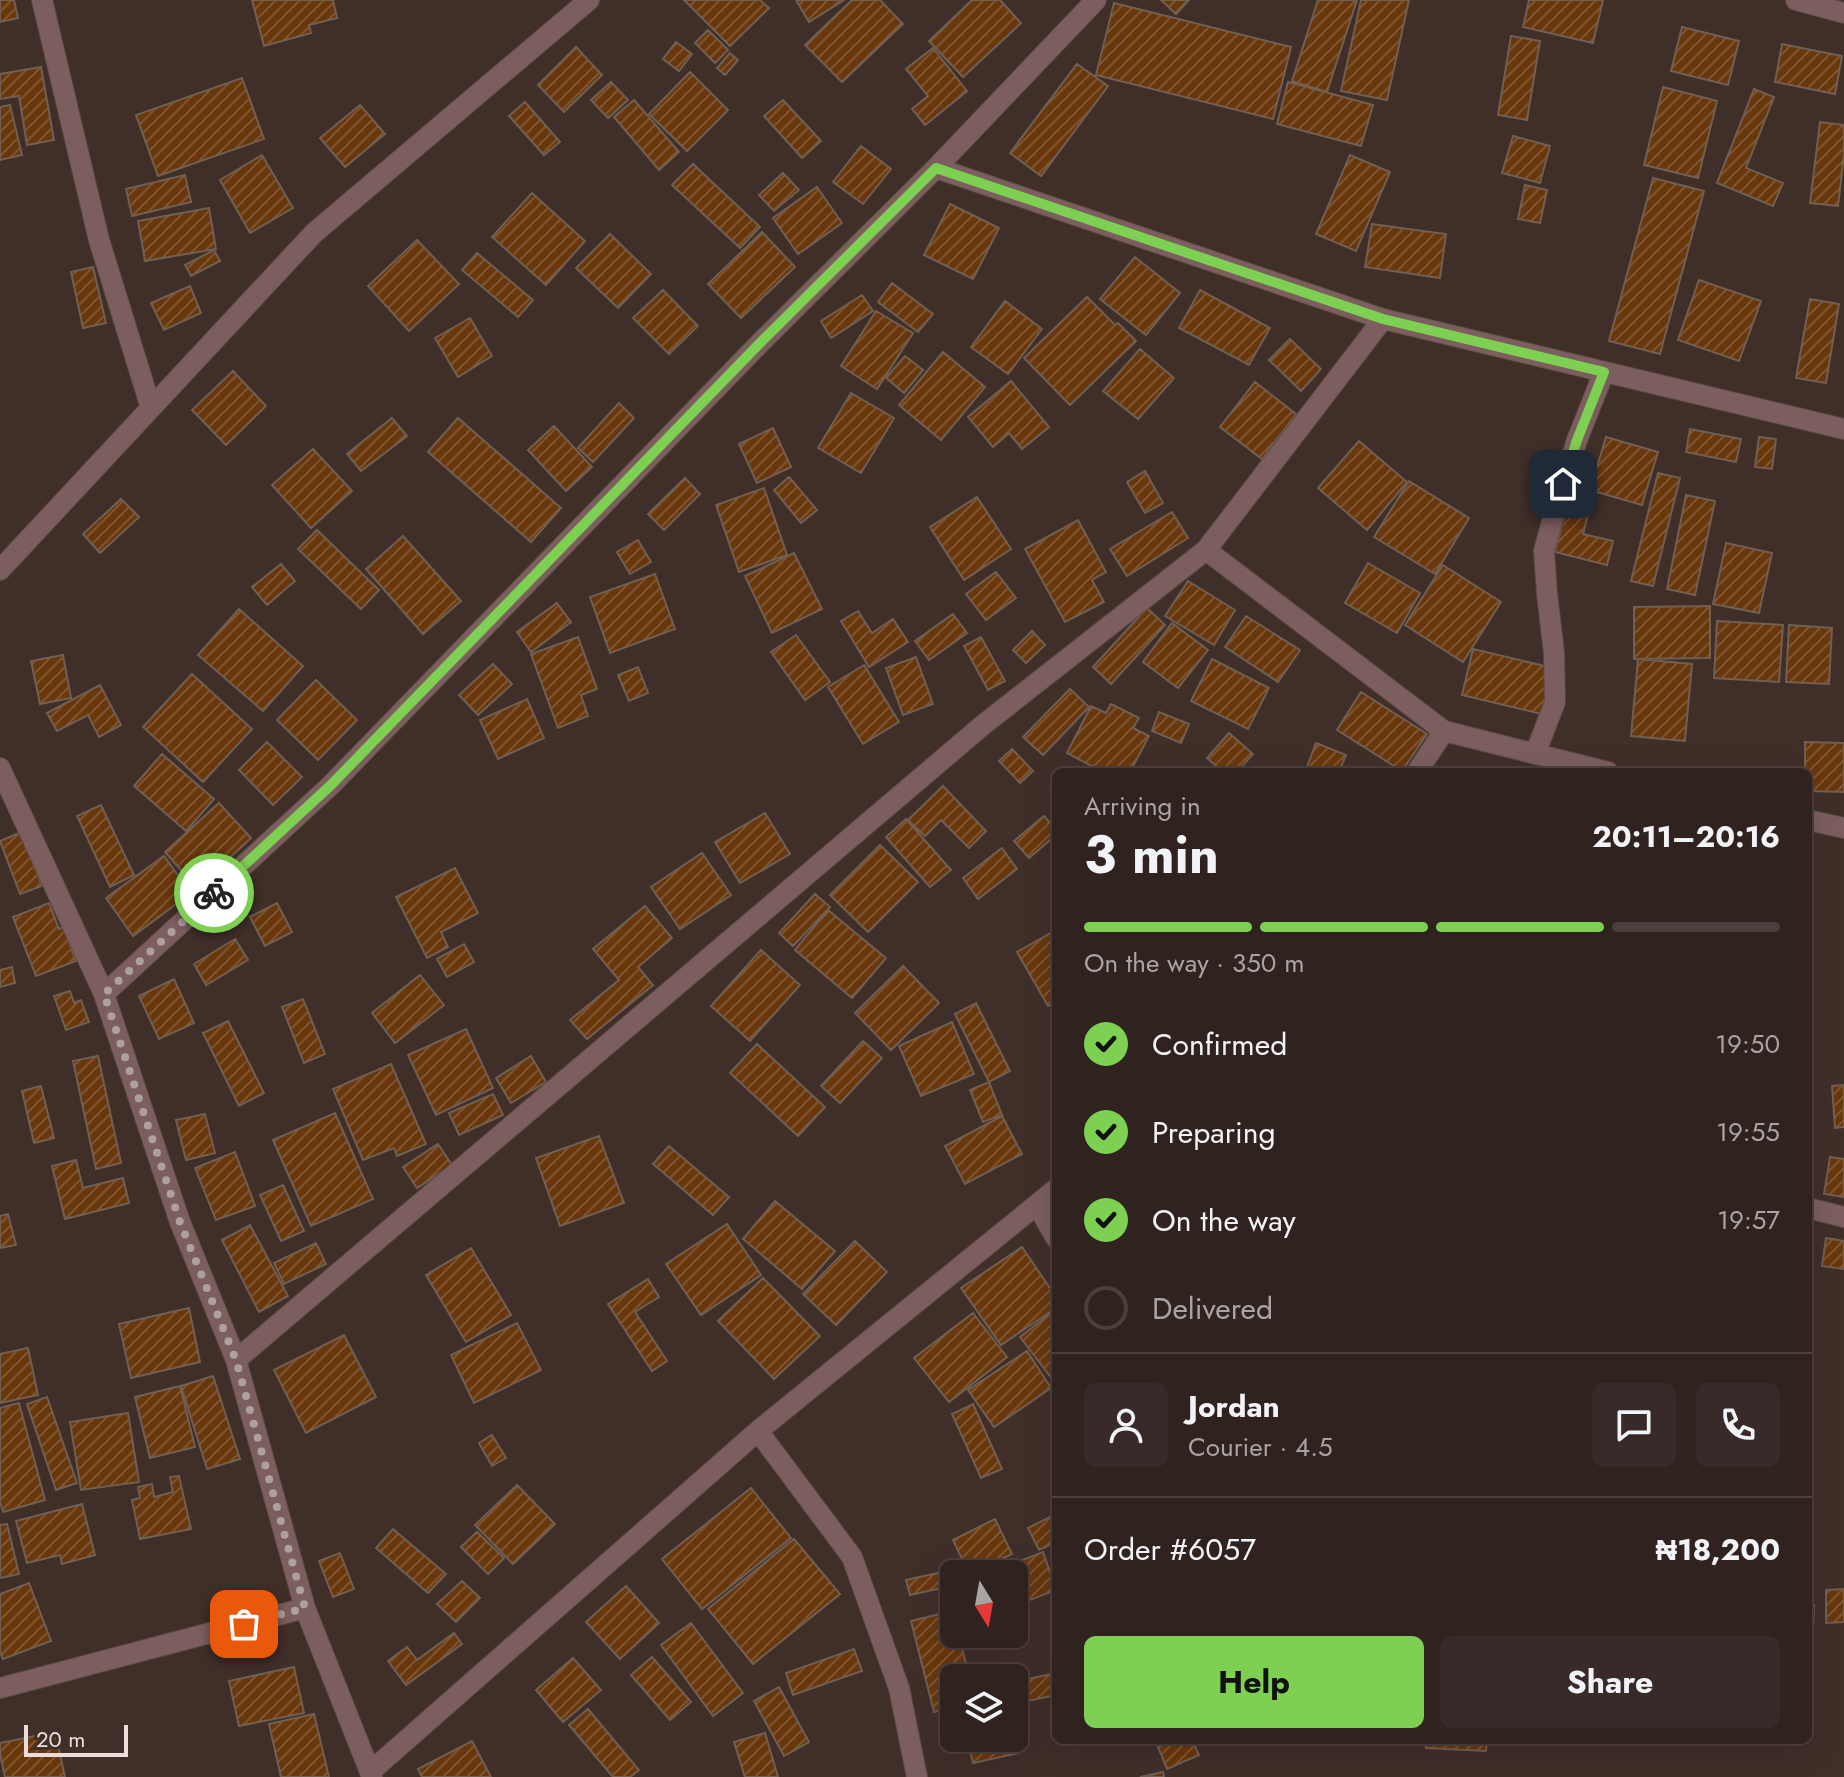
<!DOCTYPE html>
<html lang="en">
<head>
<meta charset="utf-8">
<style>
	:root { --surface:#30221f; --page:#382a28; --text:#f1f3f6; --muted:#a8a4a4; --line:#4b3f3d; --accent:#7ed053 }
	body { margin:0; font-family:Jost,sans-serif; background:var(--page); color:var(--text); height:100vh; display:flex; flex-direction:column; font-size:30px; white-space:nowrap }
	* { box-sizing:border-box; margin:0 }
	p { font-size:26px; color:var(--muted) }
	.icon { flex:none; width:44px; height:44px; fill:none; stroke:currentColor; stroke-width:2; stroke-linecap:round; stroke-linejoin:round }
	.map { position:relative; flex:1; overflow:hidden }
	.sheet { position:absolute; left:1052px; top:768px; width:760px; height:976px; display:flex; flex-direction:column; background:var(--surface); border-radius:12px; box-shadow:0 8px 32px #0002,0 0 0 2px var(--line) }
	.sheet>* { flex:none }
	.needle { width:52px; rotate:169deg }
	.fabs { position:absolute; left:940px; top:1560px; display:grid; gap:16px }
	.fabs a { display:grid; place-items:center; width:88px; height:88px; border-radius:12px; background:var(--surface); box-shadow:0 8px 32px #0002,0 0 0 2px var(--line); font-size:40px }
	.scale { position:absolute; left:24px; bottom:20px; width:104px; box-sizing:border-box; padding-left:8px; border:4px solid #eaddda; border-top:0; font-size:22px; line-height:28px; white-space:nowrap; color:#eaddda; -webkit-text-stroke:6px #402e29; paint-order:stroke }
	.pin { position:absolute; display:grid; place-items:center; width:68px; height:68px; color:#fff; margin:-34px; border-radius:16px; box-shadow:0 4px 12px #0006 }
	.courier { position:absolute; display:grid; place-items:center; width:80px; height:80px; margin:-40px; border:6px solid #7ed053; border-radius:50%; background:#fff; color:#222; box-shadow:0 2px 10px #0007 }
	.head em { font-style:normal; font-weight:700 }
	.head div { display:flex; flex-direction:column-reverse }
	.head { display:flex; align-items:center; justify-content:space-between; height:136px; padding:0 32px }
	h1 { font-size:52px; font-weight:700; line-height:60px }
	.bar { display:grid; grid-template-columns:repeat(4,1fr); gap:12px 8px; align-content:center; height:96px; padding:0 32px }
	.bar i { height:10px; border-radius:6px; background:var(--line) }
	.bar .active { background:var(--accent) }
	.bar p { grid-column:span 4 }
	.line { display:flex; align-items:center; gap:20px; padding:0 32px; border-top:2px solid var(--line) }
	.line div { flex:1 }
	.round { display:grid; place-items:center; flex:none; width:84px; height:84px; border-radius:12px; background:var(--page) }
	ol { padding:0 32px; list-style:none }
	li { display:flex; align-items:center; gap:24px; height:88px }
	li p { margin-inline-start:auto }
	li .icon { padding:8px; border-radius:50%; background:var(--accent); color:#111; stroke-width:4 }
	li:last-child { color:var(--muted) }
	li i { width:44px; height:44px; border:4px solid var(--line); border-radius:50% }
	.button { display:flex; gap:16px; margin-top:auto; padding:16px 32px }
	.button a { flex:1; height:92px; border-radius:12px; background:var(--accent); color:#111; font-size:32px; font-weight:700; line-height:92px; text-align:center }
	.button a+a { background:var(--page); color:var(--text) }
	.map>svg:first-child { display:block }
	.building { fill:url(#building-hatch); stroke:#705f53; stroke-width:2 }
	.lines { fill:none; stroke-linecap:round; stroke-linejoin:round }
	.minor-casing { stroke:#5b4a45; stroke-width:22 }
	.minor { stroke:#7c5e5f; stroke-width:20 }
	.done { stroke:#aea09c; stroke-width:8; stroke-dasharray:0 14.4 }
	.route { stroke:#7ed053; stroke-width:10 }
</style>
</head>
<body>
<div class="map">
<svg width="1844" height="1777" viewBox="0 0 1844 1777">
	<defs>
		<pattern id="building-hatch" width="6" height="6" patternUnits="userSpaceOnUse" patternTransform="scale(2)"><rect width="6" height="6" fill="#69370c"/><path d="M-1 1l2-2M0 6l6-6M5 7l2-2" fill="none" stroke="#7f542f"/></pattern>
	</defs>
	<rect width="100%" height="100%" fill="#402e29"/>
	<path class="building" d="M0 0H14L18 18 0 22Z
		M252 0H333L337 18 309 25 311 33 264 46Z
		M684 0H760L769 8 730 46Z
		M796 0H844L809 22Z
		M852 0H880L903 24 842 82 805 45Z
		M972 0H1000L1021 23 963 77 929 41Z
		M1161 0H1189L1176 14Z
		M1318 0H1357L1327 92 1292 81Z
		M1361 0H1409L1387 100 1341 91Z
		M1529 0H1603L1593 43 1523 27Z
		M1114 3 1291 47 1273 119 1096 75Z
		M1682 27 1739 41 1728 85 1671 71Z
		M708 30 728 50 715 63 695 43Z
		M1511 36 1540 41 1527 120 1498 115Z
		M676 42 692 54 679 71 663 59Z
		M1782 44 1842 56 1835 94 1775 82Z
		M576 47 602 75 564 112 538 85Z
		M933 48 967 91 925 125 912 109 928 96 906 69Z
		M730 53 738 60 725 75 717 68Z
		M1077 64 1108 86 1041 176 1010 153Z
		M41 67 54 140 27 145 19 96 0 99V74Z
		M690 72 728 110 687 151 649 114Z
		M242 78 264 139 158 176 136 115Z
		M611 82 628 100 608 118 591 100Z
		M1288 82 1373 105 1361 146 1277 124Z
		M1663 87 1717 101 1698 178 1644 165Z
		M1754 89 1774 97 1746 168 1783 183 1773 206 1717 183Z
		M634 100 679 152 659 170 614 117Z
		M783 100 821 141 802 158 764 116Z
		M525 102 560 142 544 155 509 116Z
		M10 105 22 155 0 160V107Z
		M360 105 385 134 345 167 320 138Z
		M1820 122 1844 125V154L1838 206 1810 203Z
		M1513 136 1550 146 1540 183 1502 173Z
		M861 146 891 169 863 204 833 182Z
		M262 155 293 208 250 233 220 180Z
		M1350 155 1390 172 1356 251 1316 234Z
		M693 164 760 227 740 248 672 185Z
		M783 173 799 190 774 211 759 195Z
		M185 175 191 202 132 216 126 189Z
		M1653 178 1704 191 1660 354 1609 341Z
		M1525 185 1547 190 1540 223 1518 219Z
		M817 187 842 223 798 254 773 218Z
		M532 193 585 241 546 285 492 237Z
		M950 204 999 228 973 279 924 255Z
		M209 208 216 249 145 261 138 221Z
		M1372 224 1446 234 1440 278 1365 267Z
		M762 232 795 267 741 318 708 284Z
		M610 234 651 274 618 308 576 268Z
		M417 240 459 284 409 331 368 286Z
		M214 250 220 261 191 276 185 265Z
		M477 253 533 300 518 317 462 270Z
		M1135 257 1180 293 1146 335 1100 299Z
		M93 267 106 323 83 328 71 272Z
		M1699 280 1761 301 1739 361 1678 340Z
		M892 283 933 314 918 332 878 302Z
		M190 286 201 313 164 330 151 303Z
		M663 290 698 326 669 354 633 318Z
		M1200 290 1270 328 1249 365 1179 328Z
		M862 295 873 311 831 338 821 321Z
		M1087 297 1115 325 1118 323 1136 341 1070 405 1024 358Z
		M1810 299 1839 304 1826 383 1796 378Z
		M1005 301 1042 329 1008 374 971 347Z
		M876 311 913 333 877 389 841 366Z
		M470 318 492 356 458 377 435 338Z
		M1290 339 1321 369 1301 391 1269 360Z
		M1140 349 1174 378 1138 419 1103 391Z
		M943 352 985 387 941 440 899 405Z
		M905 356 923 370 904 393 886 378Z
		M233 371 266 406 226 445 192 410Z
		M1011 381 1049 427 1022 449 1009 433 993 447 968 417Z
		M1255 382 1296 414 1262 459 1220 427Z
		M851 393 894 418 861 473 818 448Z
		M619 403 634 418 593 462 578 448Z
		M392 418 407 436 361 471 347 454Z
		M458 418 561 508 531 542 428 452Z
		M554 426 592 467 566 491 528 450Z
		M773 428 791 467 757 483 739 444Z
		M1690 429 1741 439 1736 462 1686 452Z
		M1606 437 1658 452 1642 505 1590 490Z
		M1759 437 1776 439 1772 469 1755 467Z
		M1359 441 1407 482 1367 530 1318 488Z
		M313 449 352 491 311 528 272 485Z
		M1145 471 1163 503 1145 513 1127 482Z
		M1658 473 1680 478 1653 586 1631 581Z
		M789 477 817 510 801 523 774 490Z
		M685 478 700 494 664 530 648 514Z
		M1409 481 1469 518 1435 574 1374 537Z
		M764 488 787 555 739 572 716 505Z
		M1571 491 1593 496 1583 534 1613 541 1607 565 1555 552Z
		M1686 495 1715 501 1695 595 1667 589Z
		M977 497 1011 549 964 580 930 527Z
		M121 499 139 517 100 553 83 534Z
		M1172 512 1188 538 1127 576 1110 549Z
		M1078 520 1106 572 1092 580 1104 602 1065 622 1025 549Z
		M317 530 379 590 361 609 298 549Z
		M403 536 461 601 423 634 366 569Z
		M638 540 651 562 630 574 617 552Z
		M1726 543 1772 553 1759 613 1713 604Z
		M794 553 822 609 772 633 745 576Z
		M1368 563 1420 593 1397 633 1345 603Z
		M281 564 295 581 267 605 252 587Z
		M1443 565 1501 602 1463 662 1405 625Z
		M996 572 1016 598 986 620 966 594Z
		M655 574 675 629 610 653 590 597Z
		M1188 581 1235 610 1214 645 1165 616Z
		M557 603 571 622 531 652 517 632Z
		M1710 606V658L1634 659V607Z
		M1147 608 1165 625 1111 684 1093 667Z
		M239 609 303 666 263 711 198 655Z
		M858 611 872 633 893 619 908 642 869 667 841 621Z
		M953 614 967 633 929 660 915 641Z
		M1246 616 1300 650 1278 682 1225 647Z
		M1717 621 1783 625 1779 682 1714 678Z
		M1172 623 1208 650 1178 688 1143 662Z
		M1789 625 1832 628 1829 684 1786 682Z
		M1032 631 1045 645 1026 663 1013 650Z
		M796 635 830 682 805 700 771 652Z
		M578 637 597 689 581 695 588 716 558 728 531 654Z
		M981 637 1005 681 988 690 964 646Z
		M1473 649 1553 668 1542 714 1462 695Z
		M63 655 71 698 40 704 31 661Z
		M916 657 933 704 903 715 886 668Z
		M1212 659 1269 688 1248 729 1191 701Z
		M1638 659 1692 664 1685 741 1631 736Z
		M493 664 512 684 478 715 459 695Z
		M864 665 899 722 863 744 828 687Z
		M638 667 648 693 629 701 618 675Z
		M192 674 252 729 203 782 143 727Z
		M316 680 357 720 318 760 277 720Z
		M100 685 121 725 99 737 88 715 57 731 47 713Z
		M1070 689 1089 707 1043 755 1023 737Z
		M1361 692 1427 734 1402 771 1337 730Z
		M527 699 544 738 498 759 480 720Z
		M1111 704 1139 718 1133 728 1149 736 1130 772H1103L1067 753 1091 706 1106 713Z
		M1159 712 1189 724 1181 743 1152 731Z
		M1229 733 1253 754 1237 772H1223L1207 758Z
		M267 742 302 777 273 805 239 770Z
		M1805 742 1844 743V792L1808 791V772H1805Z
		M1316 743 1346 755 1339 772H1305Z
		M1012 749 1033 771 1020 783 999 761Z
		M162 754 214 799 186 831 134 786Z
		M943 786 986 831 969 848 941 820 925 836 908 820Z
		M219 803 251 838 197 888 165 852Z
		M101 805 134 875 110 887 77 816Z
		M765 813 790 854 740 883 715 842Z
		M1044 816 1056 830V835L1029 858 1014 841Z
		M906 819 951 870 930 887 886 837Z
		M21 832 42 886 20 894 0 841Z
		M880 845 918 882 868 932 830 895Z
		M1002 848 1017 869 978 899 963 878Z
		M702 853 731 895 680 929 651 887Z
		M164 856 191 893 133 936 106 898Z
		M455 868 478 913 441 932 448 947 427 958 396 897Z
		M815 894 830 907 793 946 779 933Z
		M49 903 59 929 63 927 76 961 36 976 13 917Z
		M277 903 292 932 265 946 250 917Z
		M645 906 672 938 638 967 653 985 587 1039 570 1020 619 980 593 949Z
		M828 910 886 958 852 998 795 950Z
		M1056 930V1001L1048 1006 1017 952Z
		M235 939 248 960 206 985 194 964Z
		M464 944 474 962 447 977 437 959Z
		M761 950 800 985 750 1041 711 1006Z
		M903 966 939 1003 891 1050 855 1013Z
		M12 967 15 983 0 987V970Z
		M420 975 444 1005 395 1043 372 1013Z
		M174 979 194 1023 159 1039 139 996Z
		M70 991 74 1003 81 1000 89 1022 66 1030 54 996Z
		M303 999 325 1054 304 1063 282 1007Z
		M976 1003 1010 1071 989 1082 955 1014Z
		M228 1021 264 1093 239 1106 203 1033Z
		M952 1022 974 1074 921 1096 899 1046Z
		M466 1029 493 1088 436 1115 408 1055Z
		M863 1041 882 1058 840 1103 821 1086Z
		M757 1044 825 1107 798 1136 730 1073Z
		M98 1056 121 1163 96 1169 73 1061Z
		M531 1056 546 1082 511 1103 496 1078Z
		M391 1064 426 1144 397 1156 394 1148 363 1160 333 1089Z
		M989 1082 1002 1115 983 1122 970 1090Z
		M1844 1085V1127L1835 1128 1832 1086Z
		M41 1086 54 1138 34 1143 22 1091Z
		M493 1094 503 1115 459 1135 449 1113Z
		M335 1113 373 1199 311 1226 273 1140Z
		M205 1114 215 1153 186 1160 176 1120Z
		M1002 1116 1022 1154 965 1184 945 1146Z
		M599 1136 624 1203 560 1226 536 1158Z
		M438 1144 452 1165 417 1188 403 1167Z
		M669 1146 729 1197 713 1215 653 1164Z
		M235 1152 255 1206 216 1220 195 1168Z
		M1830 1157 1844 1159V1197L1824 1194Z
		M76 1160 83 1188 123 1178 129 1203 65 1219 52 1166Z
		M283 1185 304 1231 281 1241 260 1195Z
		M775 1201 835 1251 802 1289 743 1239Z
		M8 1214 16 1245 0 1248V1216Z
		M727 1224 761 1275 701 1315 666 1264Z
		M250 1225 288 1296 259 1312 222 1240Z
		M1826 1238 1844 1241V1269L1822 1266Z
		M855 1241 887 1272 836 1325 803 1294Z
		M316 1243 326 1264 284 1284 274 1263Z
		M1022 1247 1056 1297V1308L1001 1345 961 1288Z
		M471 1248 511 1315 466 1342 426 1275Z
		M763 1278 820 1336 774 1379 718 1321Z
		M648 1279 659 1297 635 1312 667 1361 652 1371 608 1304Z
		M189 1308 200 1362 131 1378 119 1324Z
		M1056 1309V1384L1020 1337Z
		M973 1313 1007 1357 949 1402 914 1358Z
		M517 1323 541 1370 474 1403 451 1355Z
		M344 1335 376 1397 306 1433 274 1370Z
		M28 1348 38 1395 0 1403V1354Z
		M1027 1351 1051 1388 994 1427 968 1390Z
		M213 1376 240 1459 207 1469 181 1386Z
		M180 1386 195 1447 150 1458 135 1397Z
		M47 1397 77 1483 56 1490 27 1404Z
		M19 1403 45 1500 3 1512 0 1502V1408Z
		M973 1404 1002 1469 981 1478 952 1414Z
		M128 1413 139 1482 81 1490 70 1422Z
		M492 1435 506 1458 492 1466 479 1443Z
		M179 1476 191 1529 140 1539 132 1500 140 1498 138 1487 152 1484 154 1497 173 1492 170 1477Z
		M517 1485 555 1524 513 1564 475 1525Z
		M751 1488 791 1538 702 1609 662 1559Z
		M82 1504 95 1555 62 1564 60 1555 27 1563 16 1521Z
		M1056 1514V1542L1039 1550 1028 1528Z
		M995 1519 1012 1554 969 1574 953 1540Z
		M7 1524 19 1574 0 1578V1525Z
		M393 1529 446 1574 428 1593 376 1548Z
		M477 1532 504 1558 488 1574 461 1547Z
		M794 1539 840 1594 753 1664 708 1609Z
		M1043 1552 1056 1590 1014 1606V1574H987Z
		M340 1553 354 1589 333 1597 319 1561Z
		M942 1572 946 1587 910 1595 906 1580Z
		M462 1581 480 1598 456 1622 437 1604Z
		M29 1583 51 1641 3 1659 0 1652V1594Z
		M626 1586 659 1623 620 1659 586 1622Z
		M1844 1589V1622L1826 1623V1590Z
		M1808 1605H1814L1812 1652H1808Z
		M952 1611 954 1634H958L970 1678H954V1707L934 1712 911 1621Z
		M691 1623 743 1693 713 1716 661 1645Z
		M454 1633 462 1644 406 1685 388 1661 407 1647 417 1660Z
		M986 1634H1010L1012 1641 990 1648Z
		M854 1649 862 1671 793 1695 786 1673Z
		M652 1657 691 1702 670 1720 631 1675Z
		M573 1658 601 1690 563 1722 536 1690Z
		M294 1667 304 1713 239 1726 229 1681Z
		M1056 1673V1695L1014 1704V1682Z
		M779 1687 809 1742 784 1756 754 1701Z
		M588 1709 639 1770 630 1777H613L569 1725Z
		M314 1714 329 1777H281L269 1724Z
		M1014 1730 1019 1753 973 1763 967 1738H1014Z
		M55 1732 65 1777H5L0 1754V1743Z
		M765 1733 778 1777H745L734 1742Z
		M1174 1740H1192L1199 1755 1167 1769 1158 1747Z
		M1427 1740H1487L1486 1751 1426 1748Z
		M472 1741 491 1777H422L418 1769Z
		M1163 1772 1164 1777H1140Z"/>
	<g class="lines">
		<g class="minor-casing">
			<path id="minor" d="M42 0 99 240 151 408
				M1796 0 1844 13
				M936 168 1383 319 1844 429
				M1206 550 1444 731 1608 772
				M0 570 314 233 589 0
				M1535 754 1555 702 1554 653 1547 594 1544 551 1556 507 1577 440 1604 372
				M0 768 104 994 180 1222 236 1360 305 1608 372 1777
				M1417 772 1444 731
				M1808 820 1844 828
				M104 994 331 785 759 344 936 168 1096 0
				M1037 1205 1056 1238
				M1808 1208 1844 1217
				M236 1360 983 725 1206 550 1383 319
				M758 1431 852 1557 899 1688 917 1777
				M0 1688 305 1608
				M370 1772 758 1431 1056 1189"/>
		</g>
		<use href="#minor" class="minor"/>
	</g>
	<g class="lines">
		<path class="done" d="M214 893 104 994 180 1222 236 1360 305 1608 244 1624"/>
		<path class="route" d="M214 893 331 785 759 344 936 168 1383 319 1604 372 1577 440 1563 484"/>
	</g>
</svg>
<div class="fabs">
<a><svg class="needle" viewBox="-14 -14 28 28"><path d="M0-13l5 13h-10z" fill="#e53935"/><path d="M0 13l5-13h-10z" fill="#a8a4a4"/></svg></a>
<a><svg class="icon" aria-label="layers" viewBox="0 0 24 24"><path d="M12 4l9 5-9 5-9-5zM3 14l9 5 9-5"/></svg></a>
</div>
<div class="scale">20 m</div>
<div class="pin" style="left:244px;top:1624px;background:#ea580c"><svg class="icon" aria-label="bag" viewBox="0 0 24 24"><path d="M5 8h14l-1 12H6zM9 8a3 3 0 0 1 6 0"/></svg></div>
<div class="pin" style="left:1563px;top:484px;background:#1f2937"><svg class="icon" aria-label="home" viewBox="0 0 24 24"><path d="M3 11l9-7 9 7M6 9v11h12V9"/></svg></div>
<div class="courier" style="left:214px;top:893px"><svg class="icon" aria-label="bike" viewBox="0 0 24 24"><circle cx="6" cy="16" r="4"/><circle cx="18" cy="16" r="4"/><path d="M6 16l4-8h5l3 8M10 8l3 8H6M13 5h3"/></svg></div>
<section class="sheet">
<div class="head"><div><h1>3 min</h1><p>Arriving in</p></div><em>20:11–20:16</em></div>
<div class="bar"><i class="active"></i><i class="active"></i><i class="active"></i><i></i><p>On the way · 350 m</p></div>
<ol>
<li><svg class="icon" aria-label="check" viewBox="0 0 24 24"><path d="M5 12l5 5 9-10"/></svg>Confirmed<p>19:50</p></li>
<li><svg class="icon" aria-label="check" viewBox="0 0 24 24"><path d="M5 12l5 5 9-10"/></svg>Preparing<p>19:55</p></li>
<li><svg class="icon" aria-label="check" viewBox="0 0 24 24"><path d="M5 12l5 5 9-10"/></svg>On the way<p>19:57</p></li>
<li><i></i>Delivered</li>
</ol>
<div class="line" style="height:144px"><a class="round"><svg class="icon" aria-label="person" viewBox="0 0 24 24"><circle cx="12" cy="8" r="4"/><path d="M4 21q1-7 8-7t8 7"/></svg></a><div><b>Jordan</b><p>Courier · 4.5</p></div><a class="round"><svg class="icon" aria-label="chat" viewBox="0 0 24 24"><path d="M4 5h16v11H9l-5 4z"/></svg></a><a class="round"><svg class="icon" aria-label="phone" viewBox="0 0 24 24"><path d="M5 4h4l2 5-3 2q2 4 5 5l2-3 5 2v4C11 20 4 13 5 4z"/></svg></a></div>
<div class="line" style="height:104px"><div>Order #6057</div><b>₦18,200</b></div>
<div class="button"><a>Help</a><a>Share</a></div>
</section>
</div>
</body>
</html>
